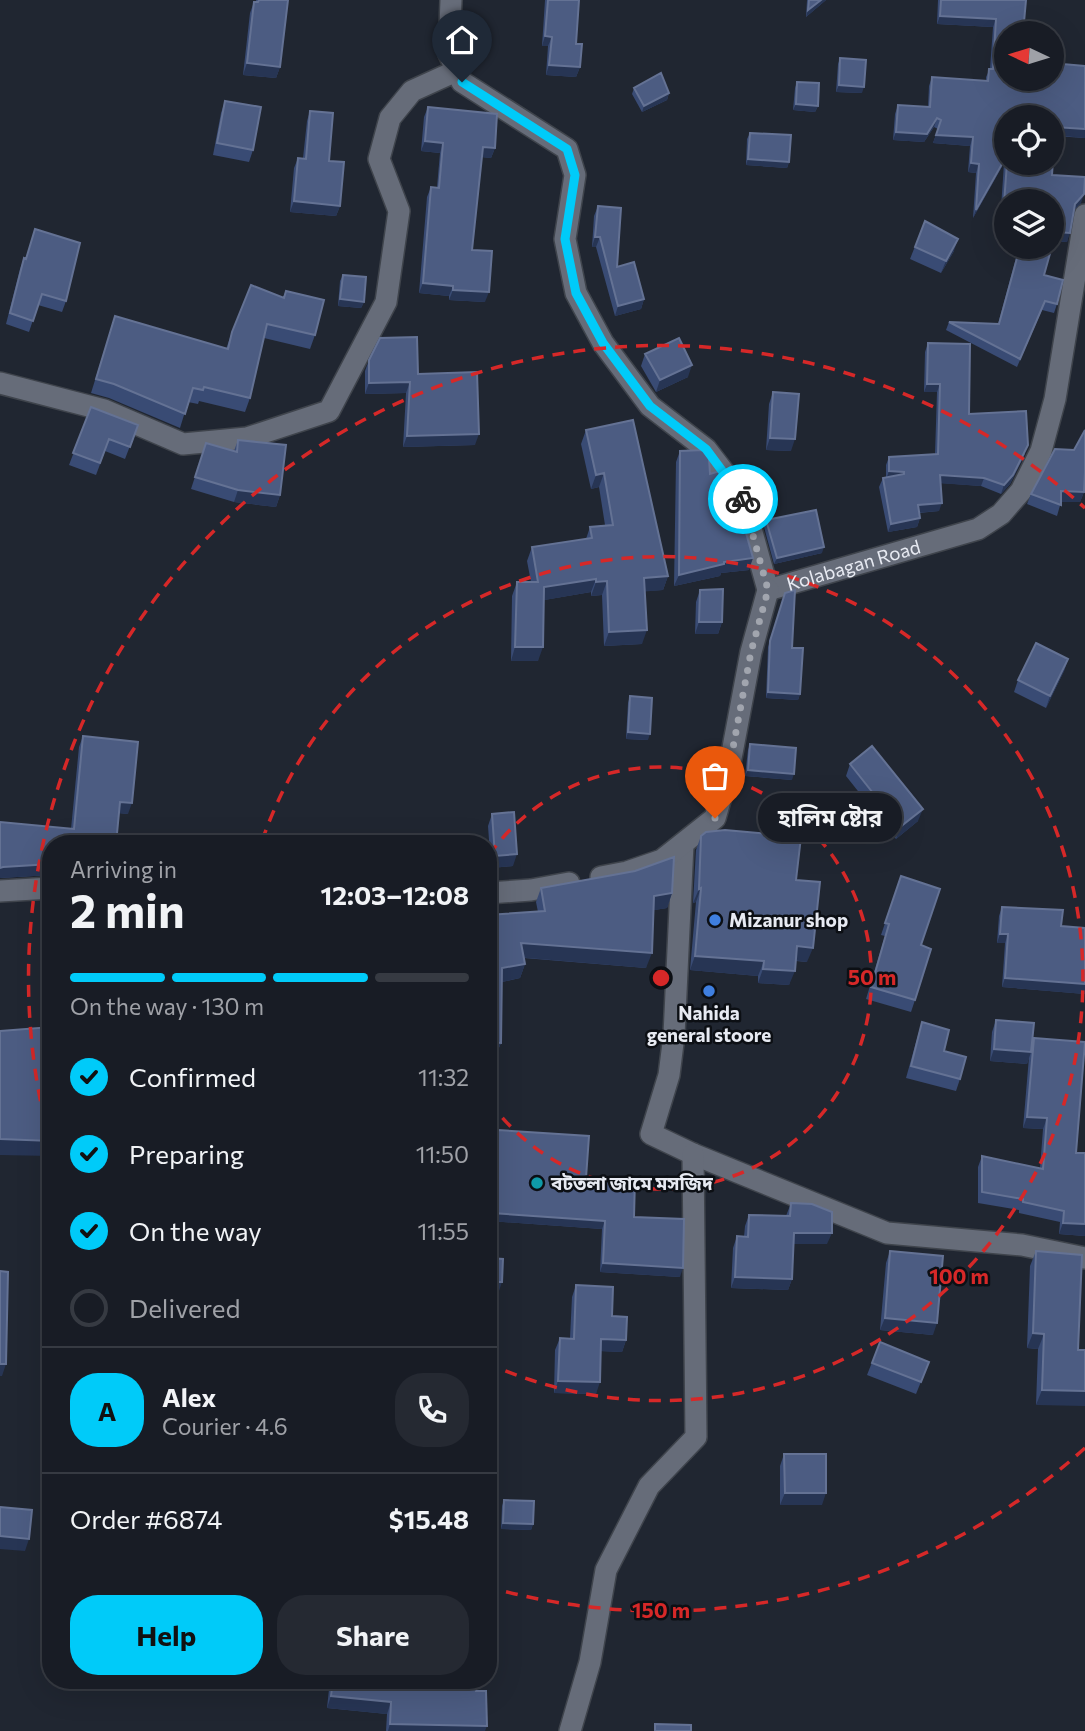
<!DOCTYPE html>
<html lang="en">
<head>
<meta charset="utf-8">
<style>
	:root { --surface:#181c25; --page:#252932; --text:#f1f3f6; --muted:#9fa1a7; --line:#363a42; --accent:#00cbf9 }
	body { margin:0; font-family:Commissioner,"Noto Sans Bengali",sans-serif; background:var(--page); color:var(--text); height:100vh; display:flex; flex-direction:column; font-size:26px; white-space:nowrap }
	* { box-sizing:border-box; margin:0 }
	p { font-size:23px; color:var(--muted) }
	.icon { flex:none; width:38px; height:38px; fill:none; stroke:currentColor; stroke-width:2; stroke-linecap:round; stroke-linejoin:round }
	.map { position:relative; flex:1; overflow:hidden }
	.panel { position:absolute; left:42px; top:835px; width:455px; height:854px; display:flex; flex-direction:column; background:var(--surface); border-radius:28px; box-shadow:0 7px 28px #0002,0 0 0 2px var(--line) }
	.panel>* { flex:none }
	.needle { width:46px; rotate:274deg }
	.fabs { position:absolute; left:994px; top:21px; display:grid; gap:14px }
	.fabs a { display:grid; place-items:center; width:70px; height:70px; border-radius:50%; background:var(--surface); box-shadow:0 7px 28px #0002,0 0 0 2px var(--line); font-size:35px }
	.pin { position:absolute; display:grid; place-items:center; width:60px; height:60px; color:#fff; margin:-72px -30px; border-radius:50% 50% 50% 0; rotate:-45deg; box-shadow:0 0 7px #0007 }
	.pin .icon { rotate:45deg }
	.courier { position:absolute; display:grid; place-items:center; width:70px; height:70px; margin:-35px; border:5px solid #00cbf9; border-radius:50%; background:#fff; color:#222; box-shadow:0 2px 9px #0007 }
	.bubble { position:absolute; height:49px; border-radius:24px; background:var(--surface); box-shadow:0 7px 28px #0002,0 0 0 2px var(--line); font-size:23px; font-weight:700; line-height:49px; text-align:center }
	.head em { font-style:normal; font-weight:700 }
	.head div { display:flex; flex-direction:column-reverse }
	.head { display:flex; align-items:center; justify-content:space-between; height:119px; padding:0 28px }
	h1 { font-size:46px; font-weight:700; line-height:52px }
	.bar { display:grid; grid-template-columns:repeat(4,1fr); gap:10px 7px; align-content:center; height:84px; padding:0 28px }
	.bar i { height:9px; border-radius:5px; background:var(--line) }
	.bar .active { background:var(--accent) }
	.bar p { grid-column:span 4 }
	.line { display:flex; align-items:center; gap:18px; padding:0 28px; border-top:2px solid var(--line) }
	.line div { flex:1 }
	.round { display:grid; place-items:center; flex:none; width:74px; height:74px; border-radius:28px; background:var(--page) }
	ol { padding:0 28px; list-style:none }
	li { display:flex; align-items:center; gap:21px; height:77px }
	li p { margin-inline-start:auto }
	li .icon { padding:7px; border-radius:50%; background:var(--accent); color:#111; stroke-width:4 }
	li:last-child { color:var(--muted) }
	li i { width:38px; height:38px; border:4px solid var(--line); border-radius:50% }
	.cta { display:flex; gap:14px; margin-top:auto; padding:14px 28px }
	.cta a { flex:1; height:80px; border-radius:28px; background:var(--accent); color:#111; font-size:28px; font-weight:700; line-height:80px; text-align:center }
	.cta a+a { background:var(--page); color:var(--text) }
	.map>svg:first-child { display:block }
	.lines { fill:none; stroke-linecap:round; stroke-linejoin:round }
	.street-casing { stroke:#3f444c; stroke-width:24 }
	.street { stroke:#666c79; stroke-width:21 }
	.wall { fill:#394b74; fill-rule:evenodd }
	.shaded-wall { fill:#273554 }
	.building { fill:#4c5c82; stroke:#647294; stroke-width:2 }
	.done { stroke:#a1a5ae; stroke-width:7; stroke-dasharray:0 12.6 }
	.route { stroke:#00cbf9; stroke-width:9 }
	.ring { fill:none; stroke:#d62828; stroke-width:3.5; stroke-dasharray:12 9 }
	.shop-dot { fill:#3f7fe0; stroke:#0c0f14; stroke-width:2.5 }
	.culture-dot { fill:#0f9aa8; stroke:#0c0f14; stroke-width:2.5 }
	.labels { text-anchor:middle; stroke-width:5; stroke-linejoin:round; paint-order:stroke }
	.street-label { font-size:19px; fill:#e7eaf2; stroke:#0c0f14 }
	.poi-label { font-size:19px; font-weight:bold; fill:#e7eaf2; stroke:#0c0f14; text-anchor:start }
	.centre { fill:#d62828; stroke:#0c0f14; stroke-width:3.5 }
	.ring-label { font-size:21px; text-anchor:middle; font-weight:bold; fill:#d62828; stroke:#0c0f14; stroke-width:5; stroke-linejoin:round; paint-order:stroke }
</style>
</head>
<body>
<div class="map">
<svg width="1085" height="1731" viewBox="0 0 1085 1731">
	<rect width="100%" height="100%" fill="#202631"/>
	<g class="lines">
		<g class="street-casing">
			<g id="street">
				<path d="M451 0 449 54 462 82 567 149 575 175 565 239 576 293 603 343 650 406 706 449 742 496 768 590"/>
				<path d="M0 383 104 410 183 444 247 438 329 411 386 302 399 211 379 159 390 118 412 91 456 71"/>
				<path id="s1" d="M768 590 978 529 1001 514 1021 491 1041 451 1055 399 1085 215"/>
				<path d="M683 844 674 1035 669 1075 651 1134 693 1154 887 1233 1022 1245 1085 1258"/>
				<path d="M601 877 627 872 662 860 715 818 729 769 751 652 768 590"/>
				<path d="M0 891 51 888"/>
				<path d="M488 893 531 890 569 883"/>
				<path d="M570 1731 590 1662 606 1570 649 1486 696 1437 693 1154"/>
			</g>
		</g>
		<use href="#street" class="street"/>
	</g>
	<path class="wall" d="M256 0H288L280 67 276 78 243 75 250 13 254 2H256Z
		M545 0H579L576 44 580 67 576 77 546 75 548 46H542Z
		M807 0H826L806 17Z
		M938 0H1026L1006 79 1085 66V138L1054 136 1052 175 1081 203 1074 210 1067 242 1054 241 1044 275 1057 304 1054 313 1042 310 1017 367 946 330 949 322 998 324 1019 247H1052V201L1006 239 999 238 1004 163 973 218 976 173 968 172 970 146 933 143 938 129 934 127 924 142 893 140 895 114 898 105 928 107 929 86 932 77 986 81V77L990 69 993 27 937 24ZM1006 117 1052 163H1006Z
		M840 58 862 93 836 92 838 64Z
		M797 82 818 106 815 112 793 110 795 88Z
		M634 88 669 93 667 100 642 112 632 94Z
		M225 101 253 150 249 162 213 155 221 113Z
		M428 107 495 148 491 158 482 157 472 250 485 302 449 300V296L419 293 427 197 431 187H437L440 153 421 151 424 117Z
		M310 111 329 161 340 206 336 216 290 212 294 168 298 158H303L307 121Z
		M750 133 789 162 787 168 746 165 747 139Z
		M598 206 617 267 644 299 641 309 615 316 596 247H592L594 216Z
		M925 221 954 251 941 273 910 259Z
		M35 229 66 301 62 312 38 305 29 332 6 324 20 269 24 258H26Z
		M343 275 364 302 361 308 338 306 340 281Z
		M286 291 315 335 310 349 264 338 250 398 245 412 199 401 198 404 188 402 180 428 109 398 91 393 115 316 226 349 232 332 283 297Z
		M928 343 969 414 1025 454 1010 484 1001 494 981 486 941 483 939 511 919 513 920 518 917 527 888 532 879 487 883 478H886V465L889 457 935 454 937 392H924L925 352Z
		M645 354 688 377 656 392 641 366Z
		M369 360 418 374 475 445 403 447 406 393 365 394V371Z
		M773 392 791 451 766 450 769 404Z
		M91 407 138 425 125 459 105 451 96 475 69 465Z
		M586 430 668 576 663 590 645 591 642 644 604 646 602 595 591 596V592L544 600 538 661H511L512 596 517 582H531L527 561 532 547 586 539 590 527 605 525 599 487 591 489 581 444Z
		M238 440 280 495 276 507 234 502 191 489 206 443 234 451Z
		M1055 449 1085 482 1084 492 1080 502H1061L1057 516 1027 504 1031 494Z
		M680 451 710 474 749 570 721 573 720 576 674 586 676 462Z
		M766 520 822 553 774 564 764 527Z
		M700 590 722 622 718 634H695L696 602Z
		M785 593 800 694 798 700 766 698 768 647Z
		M1068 659 1064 671 1046 708 1014 692 1018 680Z
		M630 696 648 740 626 739 628 703Z
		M83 736 128 814 119 813 51 844V875L0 878 71 829 79 747Z
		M750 744 792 780 745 776 748 750Z
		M850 764 918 821 896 839 846 776Z
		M492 814 513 866 491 868 488 826Z
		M701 836 796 880 807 962 796 961 789 985 758 983V976L690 970 696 902 693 903 696 850Z
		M901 876 915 1000 911 1012 866 999 885 936 881 935Z
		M541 888 672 893 667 908 654 910 646 968 524 958 525 964 520 978 502 982 501 1043 495 1057 488 915 538 912 536 902Z
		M1002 907 1061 926 1085 928V994L1002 987 1005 943H997L999 916Z
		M51 933V998L43 997 47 942Z
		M996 1020 1032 1044 1034 1038 1076 1153H1085V1236L1059 1234 1060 1222 1019 1213V1210L978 1203V1167L982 1156 1040 1168 1043 1129 1023 1128 1029 1057 1027 1064 990 1061 992 1032Z
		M922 1022 944 1051 960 1079 956 1091 906 1078 918 1035Z
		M498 1130 586 1178 634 1217 680 1277 600 1272 602 1229 489 1221 494 1138Z
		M791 1203 827 1244H793L792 1279 788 1290 731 1288 733 1248 737 1236 744 1237 745 1226 749 1215 786 1216Z
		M890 1251 933 1335 880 1330 886 1263Z
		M1036 1251 1078 1350 1036 1405 1038 1349 1027 1348 1030 1266Z
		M576 1285 612 1316 626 1340 622 1352 601 1351 596 1394 554 1393 555 1350 560 1338H570L572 1297Z
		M880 1342 929 1362 916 1394 867 1375Z
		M784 1454 822 1505H780V1466Z
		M504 1500 533 1524 531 1530 501 1529 502 1506Z
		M330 1680H477L476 1691 485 1731H386L387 1714 327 1708Z"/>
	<path class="shaded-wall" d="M821 0H826L806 17 808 10Z
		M940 16 996 19 993 27 937 24Z
		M545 36 552 37 548 46H542Z
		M247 63 280 67 276 78 243 75Z
		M549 65 580 67 576 77 546 75Z
		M839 85 864 87 862 93 836 92Z
		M669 93 667 100 642 112 644 106Z
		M796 104 818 106 815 112 793 110Z
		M937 118 934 127 924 142 893 140 896 132Z
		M1055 127 1085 129V138L1052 135Z
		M936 135 973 137 970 146 933 143Z
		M425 141 443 143 440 153 421 151Z
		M483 147 495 148 491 158 479 157Z
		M1006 157 1004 163 973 218 976 210Z
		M748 159 789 162 787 168 746 165Z
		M971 163 979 164 976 173 968 172Z
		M1084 194 1081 203 1072 212 1075 204Z
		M294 201 340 206 336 216 290 212Z
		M1002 230H1006V239L999 238Z
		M1056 232 1070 233 1067 242 1053 241Z
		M595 237H600L596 247H592Z
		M958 239 954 251 941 273 946 261Z
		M423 283 453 286 449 296 419 293Z
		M453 290 489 292 485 302 449 300Z
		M340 299 364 302 361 308 338 306Z
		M644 299 641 309 615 316 618 306Z
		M692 365 688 377 656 392 660 380Z
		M410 382 406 393 365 394 369 383Z
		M927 384H940L937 392H924Z
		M479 434 475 445 403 447 407 436Z
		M770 438 795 439 791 451 766 450Z
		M1028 445 1010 484 1001 494 1004 485Z
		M889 471 904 472 901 481 886 480Z
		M604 473 599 487 591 489 596 475Z
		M940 475 984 478 981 486 937 483Z
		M238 490 280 495 276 507 234 502Z
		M1061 491 1084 492 1080 502H1058Z
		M942 503 939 511 915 513 918 505Z
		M920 518 917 527 888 532 891 524Z
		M824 547 822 553 774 564 777 558Z
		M753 558 749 570 721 573 720 576 674 586 679 575 724 562Z
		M668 576 663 590 639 592 644 578Z
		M596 579 591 592 539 601 544 587Z
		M607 581 602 595 591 596 596 582Z
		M699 622H722L718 634H695Z
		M647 630 642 644 604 646 609 632Z
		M515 647H543L538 661H511Z
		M1068 659 1064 671 1046 708 1050 696Z
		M768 692 800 694 798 700 766 698Z
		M628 732 650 734 648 740 626 739Z
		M748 770 794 774 792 780 745 776Z
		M120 802 132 803 128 814 116 813Z
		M923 809 918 821 896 839 900 827Z
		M517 854 513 866 491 868 495 856Z
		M51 864V875L0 878V868L3 867Z
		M701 888 696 902 693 903 699 889Z
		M672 893 667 908 649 911 654 896Z
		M1000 934H1008L1005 943H997Z
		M521 943 652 953 646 968 516 957Z
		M797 946 813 948 807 962 792 960Z
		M695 956 764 961 758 976 690 970Z
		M525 964 520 978 497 983 502 968Z
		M763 969 795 971 789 985 758 983Z
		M1005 978 1085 984V994L1002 987Z
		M47 985 51 986V998L43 997Z
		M488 1042 501 1043 495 1057H488Z
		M994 1049 1031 1052 1027 1064 990 1061Z
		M1027 1117 1047 1118 1043 1129 1023 1128Z
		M0 1139 51 1141V1156L0 1155Z
		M492 1213 605 1221 602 1229 489 1221Z
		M1063 1223 1085 1224V1236L1059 1234Z
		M794 1233H832L827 1244H790Z
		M603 1263 683 1268 680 1277 600 1272Z
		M735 1277 792 1279 788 1290 731 1288Z
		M488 1282H502L498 1294H488Z
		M885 1318 937 1323 933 1335 880 1330Z
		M1033 1333 1044 1334 1038 1349 1027 1348Z
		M601 1339 626 1340 622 1352 597 1351Z
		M0 1364H6L2 1376H0Z
		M558 1381 600 1382 596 1394 554 1393Z
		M1042 1390 1085 1391V1406L1036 1405Z
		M785 1493H826L822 1505H780Z
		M503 1523 533 1524 531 1530 501 1529Z
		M0 1536 29 1539 25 1551 0 1549Z
		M331 1696 391 1702 387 1714 327 1708Z
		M390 1724 487 1726 485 1731H388Z"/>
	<path class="building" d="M259 0H288L280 67 247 63 254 2H258Z
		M548 0H579L576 44H582L580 67 549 65 552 37 545 36Z
		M809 0H821L808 10Z
		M941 0H1026L1023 33H1006V79H1052V63L1085 66V129L1055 127 1052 175 1085 177 1084 194 1075 204 1070 233 1056 232 1044 275 1063 280 1057 304 1045 301 1020 359 949 322 999 324 1020 247H1052V201H1006V230H1002L1007 163H1052V117H1006V157L976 210 979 164 971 163 973 137 936 135 941 120 937 118 927 134 896 132 898 105 930 107 932 77 988 81 989 69H993L996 19 940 16Z
		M840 58 866 60 864 87 839 85Z
		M661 73 669 93 644 106 634 88Z
		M797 82 819 83 818 106 796 104Z
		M225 101 261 107 253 150 217 143Z
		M428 107 497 114 495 148 483 147 472 250 492 251 489 292 453 290V286L423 283 431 187 439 188 443 143 425 141Z
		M310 111 333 113 329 161 344 162 340 206 294 201 298 158 306 159Z
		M750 133 791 135 789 162 748 159Z
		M598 206 621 208 617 267 634 262 644 299 618 306 600 237H595Z
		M925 221 958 239 946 261 915 247Z
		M35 229 80 243 66 301 42 294 33 321 10 313 24 258 26 259Z
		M343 275 366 277 364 302 340 299Z
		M251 285 284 298 286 291 324 300 315 335 267 324 250 398 204 387 203 390 193 388 185 414 114 384 96 379 115 316 228 349 232 332Z
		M417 337 418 374 477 372 479 434 407 436 410 382 369 383V360L380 338Z
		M679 338 692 365 660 380 645 354Z
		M928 343 970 344 969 414 1026 411 1028 445 1013 475 1004 485 984 478 940 475 942 503 918 505 920 518 891 524 883 478 904 474V472L889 471V457L938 454 940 384H927Z
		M773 392 799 394 795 439 770 438Z
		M91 407 138 425 130 447 109 439 100 463 73 453Z
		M633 420 668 576 644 578 647 630 609 632 607 581 596 582V579L544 587 543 647H515L517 582H538L532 547 592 538 590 527 613 525 604 473 596 475 586 430Z
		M1085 430V472L1084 492 1061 491V505L1031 494 1055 449 1074 450Z
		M238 440 286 445 280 495 238 490 195 477 206 443 237 452Z
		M704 450 709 458 710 474 720 471 734 490 753 558 724 562V564L679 575 680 451Z
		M816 510 824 547 777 558 766 520Z
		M723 589 722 622H699L700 590Z
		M795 590 792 648H803L800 694 768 692 770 641 785 593Z
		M1036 643 1068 659 1050 696 1018 680Z
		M630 696 652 698 650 734 628 732Z
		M83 736 138 742 132 803 120 802 116 844H51V864L3 867 0 868V822L74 829Z
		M750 744 796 748 794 774 748 770Z
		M872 746 923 809 900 827 850 764Z
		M514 812 517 854 495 856 492 814Z
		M725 830 801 837 796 880 820 882 813 948 797 946 795 971 763 969 764 961 695 956 701 888 699 889 701 836 706 832Z
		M329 841 374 844H329Z
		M674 857 672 893 654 896 652 953 521 943 525 964 502 968 501 1043 488 1042V915L545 911 541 888 635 871Z
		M901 876 940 889 921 945 931 949 915 1000 871 987 889 924 885 923Z
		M1002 907 1063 910 1061 926 1085 928V984L1005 978 1008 934H1000Z
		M51 944V986L47 985Z
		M996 1020 1034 1023 1031 1052 994 1049Z
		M922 1022 949 1030 944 1051 966 1057 960 1079 911 1066Z
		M51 1027V1141L0 1139V1031Z
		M1034 1038 1085 1042 1076 1153H1085V1224L1063 1223 1064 1211 1023 1202V1199L982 1192V1156L1043 1169 1047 1118 1027 1117Z
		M498 1130 589 1136 586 1178H635L634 1217 684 1219 683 1268 603 1263 605 1221 492 1213Z
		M791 1203 812 1204 832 1212V1233H794L792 1279 735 1277 737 1236 748 1237 749 1215 790 1216Z
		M890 1251 943 1256 937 1323 885 1318Z
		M1036 1251 1082 1255 1078 1350H1085V1391L1042 1390 1044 1334 1033 1333Z
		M488 1258 503 1259 502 1282H488Z
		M0 1271 8 1272 6 1364H0Z
		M576 1285 613 1287 612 1316 627 1317 626 1340 601 1339 600 1382 558 1381 560 1338 574 1339Z
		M880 1342 929 1362 921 1382 872 1363Z
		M784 1454H826V1493H785Z
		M504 1500 534 1501 533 1524 503 1523Z
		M0 1507 32 1510 29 1539 0 1536Z
		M333 1680H477L476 1691H486L487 1726 390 1724 391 1702 331 1696Z
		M655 1724 691 1725V1731H655Z"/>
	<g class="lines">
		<path class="done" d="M715 818 729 769 751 652 768 590 743 499"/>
		<path class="route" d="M462 82 567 149 575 175 565 239 576 293 603 343 650 406 706 449 743 499"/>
	</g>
	<g class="ring">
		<path d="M489 855A211 211 0 1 1 489 1101"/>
		<path d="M262 841A422 422 0 1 1 489 1364"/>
		<path d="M1085 1448A633 633 0 0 1 492 1588M50 1142A633 633 0 0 1 1085 508"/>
	</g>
	<g class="shop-dot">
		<circle cx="715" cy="920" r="7"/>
		<circle cx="709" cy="991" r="7"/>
	</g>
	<circle class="culture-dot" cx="537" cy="1183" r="7"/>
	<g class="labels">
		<g class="street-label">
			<text dy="7" stroke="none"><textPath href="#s1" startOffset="89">Kolabagan Road</textPath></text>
		</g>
		<g class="poi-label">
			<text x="729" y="927">Mizanur shop</text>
			<text x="709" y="1020" text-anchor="middle">Nahida<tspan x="709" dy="22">general stoore</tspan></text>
			<text x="551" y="1190">বটতলা জামে মসজিদ</text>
		</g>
	</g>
	<circle cx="661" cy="978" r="10" class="centre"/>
	<g class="ring-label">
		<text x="872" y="985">50 m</text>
		<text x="959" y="1284">100 m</text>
		<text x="661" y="1618">150 m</text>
	</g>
</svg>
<div class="fabs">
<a><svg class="needle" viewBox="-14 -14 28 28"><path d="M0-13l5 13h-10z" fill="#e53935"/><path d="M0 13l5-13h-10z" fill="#9fa1a7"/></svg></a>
<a><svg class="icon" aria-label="locate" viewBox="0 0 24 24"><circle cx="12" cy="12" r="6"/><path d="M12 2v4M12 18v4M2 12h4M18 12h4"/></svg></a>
<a><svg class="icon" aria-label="layers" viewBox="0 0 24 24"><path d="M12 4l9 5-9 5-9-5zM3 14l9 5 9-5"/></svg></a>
</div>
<div class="pin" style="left:715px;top:818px;background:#ea580c"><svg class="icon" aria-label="bag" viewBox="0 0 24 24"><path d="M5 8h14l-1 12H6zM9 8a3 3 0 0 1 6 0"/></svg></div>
<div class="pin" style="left:462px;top:82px;background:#1f2937"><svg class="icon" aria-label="home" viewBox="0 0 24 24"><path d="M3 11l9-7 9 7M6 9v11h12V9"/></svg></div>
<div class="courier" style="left:743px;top:499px"><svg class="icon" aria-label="bike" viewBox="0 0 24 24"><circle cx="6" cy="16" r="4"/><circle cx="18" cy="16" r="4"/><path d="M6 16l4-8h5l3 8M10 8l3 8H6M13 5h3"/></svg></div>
<div class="bubble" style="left:758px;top:793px;width:144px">হালিম ষ্টোর</div>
<section class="panel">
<div class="head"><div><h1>2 min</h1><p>Arriving in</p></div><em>12:03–12:08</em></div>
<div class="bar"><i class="active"></i><i class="active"></i><i class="active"></i><i></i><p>On the way · 130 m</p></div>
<ol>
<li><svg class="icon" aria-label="check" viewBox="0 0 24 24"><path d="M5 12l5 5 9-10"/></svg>Confirmed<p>11:32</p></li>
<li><svg class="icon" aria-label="check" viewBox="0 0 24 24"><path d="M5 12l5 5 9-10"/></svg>Preparing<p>11:50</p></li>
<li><svg class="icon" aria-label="check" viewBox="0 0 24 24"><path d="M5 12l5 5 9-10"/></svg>On the way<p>11:55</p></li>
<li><i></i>Delivered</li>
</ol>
<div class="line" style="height:126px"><b class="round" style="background:var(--accent);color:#111">A</b><div><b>Alex</b><p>Courier · 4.6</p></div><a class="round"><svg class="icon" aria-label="phone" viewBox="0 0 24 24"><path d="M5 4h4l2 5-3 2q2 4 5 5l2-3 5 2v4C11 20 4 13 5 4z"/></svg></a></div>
<div class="line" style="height:91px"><div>Order #6874</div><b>$15.48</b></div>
<div class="cta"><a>Help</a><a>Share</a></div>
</section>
</div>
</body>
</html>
